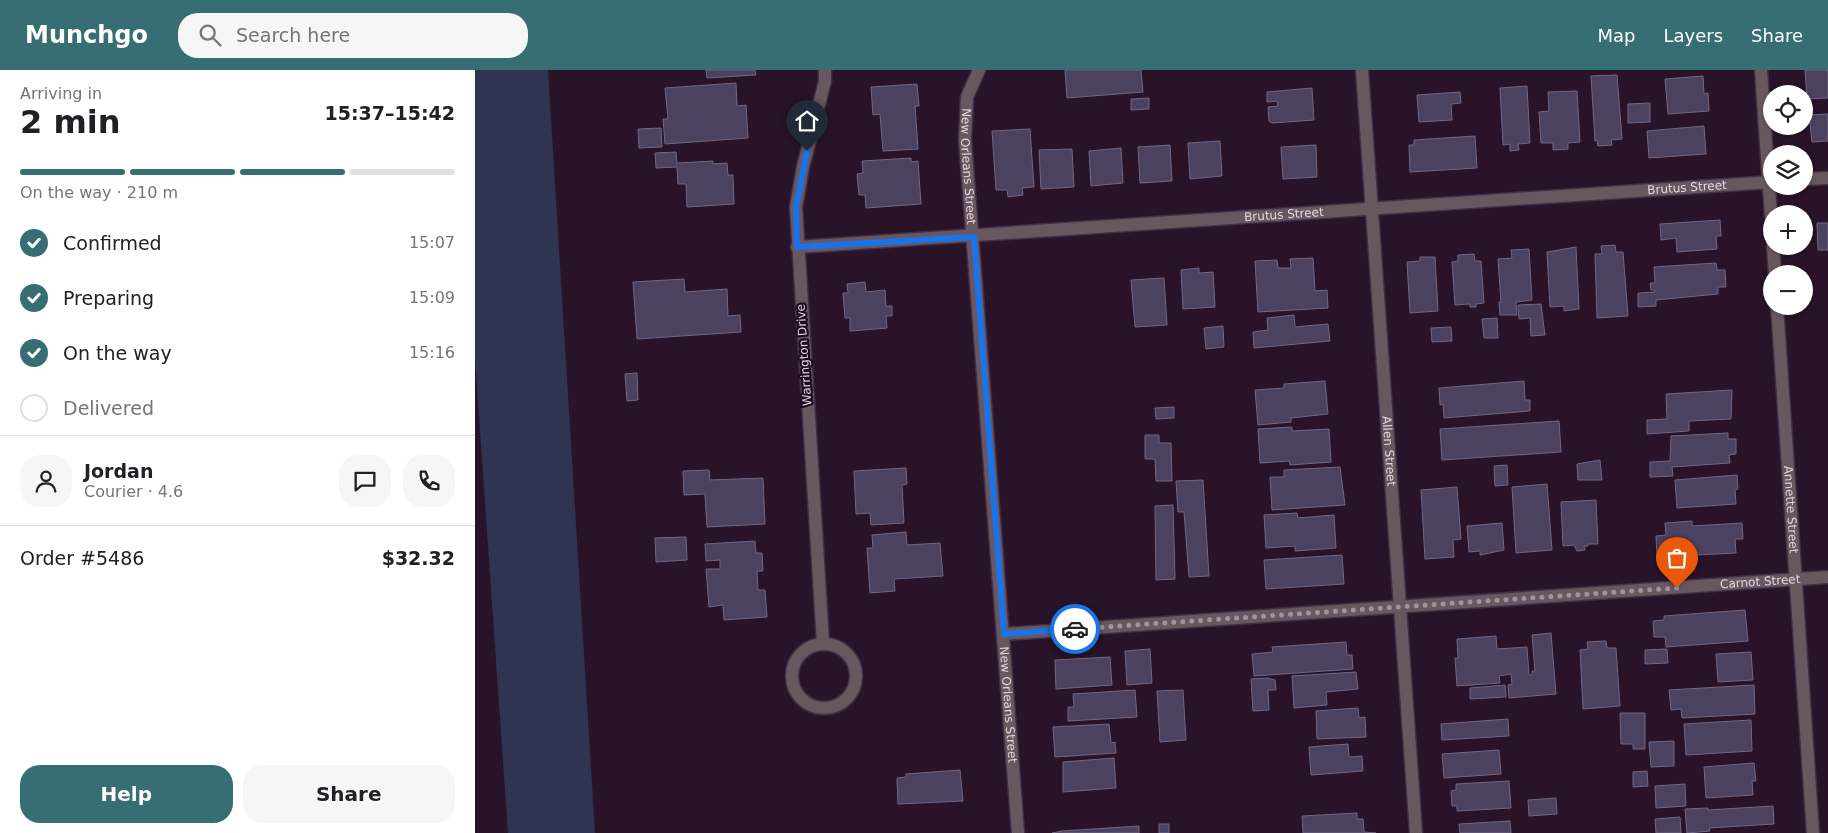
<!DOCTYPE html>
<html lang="en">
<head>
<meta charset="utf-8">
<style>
	:root { --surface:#fff; --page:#f6f6f6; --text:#202124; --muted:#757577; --line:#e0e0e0; --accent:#366e73 }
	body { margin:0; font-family:"DejaVu Sans",sans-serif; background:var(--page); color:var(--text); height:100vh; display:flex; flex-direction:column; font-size:19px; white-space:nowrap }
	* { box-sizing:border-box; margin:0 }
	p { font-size:16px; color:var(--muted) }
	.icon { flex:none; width:28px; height:28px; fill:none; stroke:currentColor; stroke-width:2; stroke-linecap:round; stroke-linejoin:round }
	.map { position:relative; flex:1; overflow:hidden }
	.side { display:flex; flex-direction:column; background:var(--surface); width:475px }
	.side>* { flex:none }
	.controls { position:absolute; left:1288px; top:15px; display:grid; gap:10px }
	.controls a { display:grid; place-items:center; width:50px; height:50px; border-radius:50%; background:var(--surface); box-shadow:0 1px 4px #0004; font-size:25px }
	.pin { position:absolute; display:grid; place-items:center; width:42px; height:42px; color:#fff; margin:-51px -21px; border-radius:50% 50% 50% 0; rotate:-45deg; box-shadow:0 0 5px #0007 }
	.pin .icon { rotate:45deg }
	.courier { position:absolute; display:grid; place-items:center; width:50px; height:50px; margin:-25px; border:4px solid #1a73e8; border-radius:50%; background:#fff; color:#222; box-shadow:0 1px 6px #0007 }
	.summary em { font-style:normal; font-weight:800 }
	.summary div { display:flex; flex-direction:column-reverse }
	.summary { display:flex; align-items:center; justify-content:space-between; height:85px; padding:0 20px }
	h1 { font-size:32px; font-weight:800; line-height:38px }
	.bar { display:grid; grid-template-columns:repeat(4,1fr); gap:8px 5px; align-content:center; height:60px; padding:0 20px }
	.bar i { height:6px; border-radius:4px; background:var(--line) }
	.bar .selected { background:var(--accent) }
	.bar p { grid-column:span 4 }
	.line { display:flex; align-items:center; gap:12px; padding:0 20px; border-top:1px solid var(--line) }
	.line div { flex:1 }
	.round { display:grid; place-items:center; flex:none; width:52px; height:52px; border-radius:20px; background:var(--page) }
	ol { padding:0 20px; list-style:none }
	li { display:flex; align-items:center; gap:15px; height:55px }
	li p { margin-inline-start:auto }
	li .icon { padding:5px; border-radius:50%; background:var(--accent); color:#fff; stroke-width:4 }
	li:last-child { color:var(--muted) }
	li i { width:28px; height:28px; border:2px solid var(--line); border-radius:50% }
	.button { display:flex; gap:10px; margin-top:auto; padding:10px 20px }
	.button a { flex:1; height:58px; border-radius:20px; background:var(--accent); color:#fff; font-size:20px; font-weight:800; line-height:58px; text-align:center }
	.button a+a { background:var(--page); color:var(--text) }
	header { display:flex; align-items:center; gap:30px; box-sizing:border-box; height:70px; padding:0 25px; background:var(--accent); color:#fff }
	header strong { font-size:24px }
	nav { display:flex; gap:28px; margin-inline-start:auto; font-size:18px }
	.search { width:350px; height:45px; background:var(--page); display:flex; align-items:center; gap:12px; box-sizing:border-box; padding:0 18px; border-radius:20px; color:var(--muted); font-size:19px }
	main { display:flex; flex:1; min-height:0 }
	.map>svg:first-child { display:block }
	.water { fill:#2f3452 }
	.building { fill:#4c415e; stroke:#716785 }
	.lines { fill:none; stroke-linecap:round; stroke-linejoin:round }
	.minor-casing { stroke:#422e42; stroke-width:15 }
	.minor { stroke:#68575e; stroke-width:12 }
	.done { stroke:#a291a2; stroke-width:5; stroke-dasharray:0 9 }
	.route { stroke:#1a73e8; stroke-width:6 }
	.labels { text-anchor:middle; stroke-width:4.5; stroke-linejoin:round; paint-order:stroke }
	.street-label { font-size:12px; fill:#e3d5e3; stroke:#1e0a1e }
</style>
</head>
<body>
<header>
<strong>Munchgo</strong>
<div class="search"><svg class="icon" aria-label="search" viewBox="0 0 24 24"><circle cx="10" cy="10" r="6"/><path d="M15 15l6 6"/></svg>Search here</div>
<nav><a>Map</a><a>Layers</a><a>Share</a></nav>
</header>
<main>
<section class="side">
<div class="summary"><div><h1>2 min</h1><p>Arriving in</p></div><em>15:37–15:42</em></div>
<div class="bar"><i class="selected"></i><i class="selected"></i><i class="selected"></i><i></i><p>On the way · 210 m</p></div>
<ol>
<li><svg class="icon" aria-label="check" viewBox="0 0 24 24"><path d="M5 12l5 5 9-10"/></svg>Confirmed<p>15:07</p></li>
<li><svg class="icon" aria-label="check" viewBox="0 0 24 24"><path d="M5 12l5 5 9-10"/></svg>Preparing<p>15:09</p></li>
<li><svg class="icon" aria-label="check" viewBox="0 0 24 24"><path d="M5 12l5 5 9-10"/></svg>On the way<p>15:16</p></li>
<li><i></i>Delivered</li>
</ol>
<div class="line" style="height:90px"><a class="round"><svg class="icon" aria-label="person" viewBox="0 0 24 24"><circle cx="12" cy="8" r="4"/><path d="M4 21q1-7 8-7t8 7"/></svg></a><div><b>Jordan</b><p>Courier · 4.6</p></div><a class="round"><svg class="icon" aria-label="chat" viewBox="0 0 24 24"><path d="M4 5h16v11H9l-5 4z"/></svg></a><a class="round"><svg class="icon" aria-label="phone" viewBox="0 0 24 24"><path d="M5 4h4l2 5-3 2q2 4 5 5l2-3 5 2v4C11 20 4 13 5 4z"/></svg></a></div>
<div class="line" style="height:65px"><div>Order #5486</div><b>$32.32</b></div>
<div class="button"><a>Help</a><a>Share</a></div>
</section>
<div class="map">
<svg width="1353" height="763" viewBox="0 0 1353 763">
	<rect width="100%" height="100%" fill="#281328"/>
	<path class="water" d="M0 0H73L120 763H33L0 289Z"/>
	<path class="building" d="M231 0H280L281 5 232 8Z
		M590 0H666L668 22 592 28Z
		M1330 0H1353V28L1332 29Z
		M1142 5 1147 69 1136 70 1137 75 1123 76 1122 70 1120 71 1116 6Z
		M1228 6 1229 24 1233 23 1234 41 1193 44 1190 9Z
		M261 13 262 36 271 35 273 68 190 74 188 49H193L190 18Z
		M442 14 444 36H440L443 79 408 81 405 44 398 45 396 17Z
		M1052 16 1055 73 1043 74 1044 80 1035 81V74L1028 75 1025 18Z
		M837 18 839 50 797 53 794 51 793 37 803 36 802 31 792 32V22Z
		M1102 21 1105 72 1093 73V79L1078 80V73H1066L1064 42 1074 41 1073 22Z
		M985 22 986 33 976 34 977 50 944 52 942 25Z
		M674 28V39L656 40V29Z
		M1175 33V52L1153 53V34Z
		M1353 44V71L1337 72 1334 45Z
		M1229 56 1231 84 1174 88 1172 61Z
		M186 58 187 77 164 78 163 59Z
		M555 59 559 117 547 118 548 125 533 127 532 120H521L517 61Z
		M1000 66 1002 98 935 102 934 75H939V70Z
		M745 71 747 106 715 109 713 73Z
		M695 75 697 111 665 113 663 77Z
		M841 75 842 107 808 109 806 77Z
		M646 78 648 113 616 116 614 81Z
		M597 79 599 117 566 119 564 80Z
		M201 82 202 93 238 91V94L252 93 253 105H258L259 134 212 137 211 114H203L202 97 181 98 180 83Z
		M436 88V92L443 91 446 134 391 138 390 125H384L382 104 388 103 387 91Z
		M1245 150 1246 166H1241L1242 179 1202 182 1201 168 1186 170 1185 154Z
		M1342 153H1353V180H1343Z
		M1140 175 1141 182H1148L1153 246 1122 248 1120 184H1127L1126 176Z
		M1101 177 1104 239 1089 241V236L1075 237 1072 182Z
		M1054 179 1057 230 1041 232 1042 245H1025L1024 232H1026L1023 189 1037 188 1036 180Z
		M999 184 1000 191H1006L1009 233 1001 234V237H995V234L980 235 977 192 983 191V185Z
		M945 187H960L963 241 935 243 932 192 945 191Z
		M838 188 840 221 852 220 853 238 783 242 780 191 802 190 803 198H816L815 189Z
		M1241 193 1242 200H1250L1251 217H1243V224L1181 230V236L1163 237V223L1180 222V220H1176L1175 213H1180L1179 197Z
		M724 198V203L738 202 740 237 708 239 706 200Z
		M689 208 692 255 660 257 656 210Z
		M209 209 210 222 252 219 253 246 265 245 266 262 162 269 158 212Z
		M390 212 391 222 410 220 411 236H417V246H411L412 258 375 261V248H370L368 223H373L372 214Z
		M1066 234 1070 265 1056 266 1055 248 1044 249 1043 235Z
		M819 245 820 257 853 254 855 271 779 278 778 262 793 260 792 248Z
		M1022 248 1023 268H1009L1007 249Z
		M748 256 749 277 731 279 729 258Z
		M976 257 977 271 957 272 956 258Z
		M162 303 163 330 152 331 150 304Z
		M850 311 853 344 816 348V352L783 355 780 320 809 318V314Z
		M1049 311 1050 330H1055V341L969 348 968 334 965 335 964 318Z
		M1257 320 1256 349 1214 351V361L1172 364V350L1192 349 1191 324Z
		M699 337V348L681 349 680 338Z
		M1084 351 1086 382 967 390 965 359Z
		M817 357V361L854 359 856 392 815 395 814 391 785 393 783 359Z
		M1253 363V369H1261V384L1254 385 1255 393 1197 397 1198 406 1175 407V392L1195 391 1196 366Z
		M670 365H684V373H696L697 411H681L680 389H670Z
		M1125 390 1127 410H1103L1102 394Z
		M1032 395 1033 415 1020 416 1019 396Z
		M865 397 870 435 797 440 795 407H809V400Z
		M431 398 432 414 427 415 429 453 396 455 395 443 381 444 379 401Z
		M234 400 235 410 288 408 290 454 232 457 230 424 209 425 208 401Z
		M1262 405 1263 419 1260 420 1261 434 1202 438 1200 410Z
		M728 410 734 506 714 507 709 442H703L701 411Z
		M1072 414 1077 480 1041 483 1037 417Z
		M982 417 986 469 978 470 979 487 950 489 946 420Z
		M1121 430 1123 474H1113V476H1109L1110 480 1102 481 1099 475 1088 476 1086 432Z
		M698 435 700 509 681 510 680 436Z
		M822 443 823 448 859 445 861 478 820 481V476L791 478 789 445Z
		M1217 451V456L1267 453 1268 469H1260L1261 483 1182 487 1181 466 1191 465 1190 453Z
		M1027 453 1029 480 1005 485V481L994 482 992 456Z
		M431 462 432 475 465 473 468 506 419 509 420 521 395 523 392 478H398L397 465Z
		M211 467 212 490 181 492 180 468Z
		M280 471 281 483H287L288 501H282L283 520H290L292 547 249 550 248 535 234 537 231 499H245V490L231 491 230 474Z
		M867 485 869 514 791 519 789 490Z
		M1270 540 1273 571 1191 577 1190 567H1179L1178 551 1189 550V546Z
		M1076 563 1081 624 1034 628 1033 615 1037 614 1036 604 1024 606 1025 613 982 616 980 588H983L982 569 1021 566 1022 579 1052 577 1054 605H1057V601H1060L1057 565Z
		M1131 571 1132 578H1141L1145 636 1108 639 1105 580 1113 579 1112 572Z
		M871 572 872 585H877L878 599 779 606 777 584 798 582 797 577Z
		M675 579 677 613 652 615 650 581Z
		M1192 579 1193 593 1170 594V580Z
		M1276 582 1278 610 1243 612 1241 584Z
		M635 587 637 615 581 619 580 590Z
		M881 602 883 619 851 622 852 635 819 638 817 606Z
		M792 608 800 610 801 620H793L794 640 778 641 776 609Z
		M1030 615 1031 627 995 629V618Z
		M1279 615 1280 644 1207 648 1206 639 1196 640 1194 620Z
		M660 620 662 647 593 651V637H599L598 624Z
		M708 620 711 670 685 672 682 621Z
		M883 638 884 648 890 647 891 667 842 669 841 641Z
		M1145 643H1170V679H1158V674H1146Z
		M1033 649 1034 666 967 670 966 654Z
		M1276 650 1277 681 1211 685 1209 654Z
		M634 654 636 673 640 672 641 683 580 687 578 657Z
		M1199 671V696L1176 697 1174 672Z
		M873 674 874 687 887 686 888 701 836 705 834 677Z
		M1024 680 1026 704 969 708 967 684Z
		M639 688 641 718 588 722V692Z
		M1279 693 1281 711H1277L1278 725 1231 728 1229 697Z
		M485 700 488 731 423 734 422 708 431 707V704Z
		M1172 701 1173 716 1158 717V702Z
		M1034 711 1036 738 982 741V736H977L976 721 981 720V714Z
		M1210 714 1211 736 1181 738 1180 716Z
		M1081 728 1082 744 1054 746 1053 730Z
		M1298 736 1299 754 1234 758 1235 761 1212 763 1210 739 1233 738V740Z
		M882 743V749H888L889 762 901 763H828L827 746Z
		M1205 747 1206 763H1181L1180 749Z
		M1035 751 1036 763H985L984 754Z
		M684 754H694V763H684Z
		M664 756V763H577L587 761Z"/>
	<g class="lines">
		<g class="minor-casing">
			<g id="minor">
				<path id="s1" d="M504 0 492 27 490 70 543 763"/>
				<path id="s2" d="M887 0 941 763"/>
				<path d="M1286 0 1296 146"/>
				<path d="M1329 109 1353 108"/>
				<path d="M1298 176 1300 204"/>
				<path id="s3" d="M322 177 1296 112"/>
				<path id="s4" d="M1302 236 1338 763"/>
				<path id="s5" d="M529 564 1353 507"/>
				<path d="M348 573 321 137 328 97 350 11V0"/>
				<circle cx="349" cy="606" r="32"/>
			</g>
		</g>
		<use href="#minor" class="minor"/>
	</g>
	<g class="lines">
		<path class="done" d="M600 559 1202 518"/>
		<path class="route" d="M332 81 321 137 322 177 499 167 529 564 600 559"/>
	</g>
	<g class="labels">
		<g class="street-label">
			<text dy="4" stroke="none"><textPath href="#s1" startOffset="99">New Orleans Street</textPath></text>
			<text dy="4" stroke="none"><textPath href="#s3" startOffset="892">Brutus Street</textPath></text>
			<text dy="4" stroke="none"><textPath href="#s3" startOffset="488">Brutus Street</textPath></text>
			<text transform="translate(329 285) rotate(-94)" y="4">Warrington Drive</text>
			<text dy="4" stroke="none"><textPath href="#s2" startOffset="382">Allen Street</textPath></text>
			<text dy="4" stroke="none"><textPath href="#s4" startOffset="204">Annette Street</textPath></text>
			<text dy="4" stroke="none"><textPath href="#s5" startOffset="758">Carnot Street</textPath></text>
			<text dy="4" stroke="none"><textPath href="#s1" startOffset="639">New Orleans Street</textPath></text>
		</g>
	</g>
</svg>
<div class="controls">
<a><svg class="icon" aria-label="locate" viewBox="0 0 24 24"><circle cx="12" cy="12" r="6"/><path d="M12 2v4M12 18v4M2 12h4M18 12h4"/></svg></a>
<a><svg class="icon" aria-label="layers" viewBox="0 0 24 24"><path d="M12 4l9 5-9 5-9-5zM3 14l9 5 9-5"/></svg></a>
<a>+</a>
<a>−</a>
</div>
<div class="pin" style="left:1202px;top:518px;background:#ea580c"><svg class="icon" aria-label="bag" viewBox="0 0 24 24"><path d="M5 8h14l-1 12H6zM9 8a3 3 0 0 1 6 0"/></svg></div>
<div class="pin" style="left:332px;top:81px;background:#1f2937"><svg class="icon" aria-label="home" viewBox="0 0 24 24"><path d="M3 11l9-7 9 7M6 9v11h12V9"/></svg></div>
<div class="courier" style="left:600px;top:559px"><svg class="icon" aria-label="car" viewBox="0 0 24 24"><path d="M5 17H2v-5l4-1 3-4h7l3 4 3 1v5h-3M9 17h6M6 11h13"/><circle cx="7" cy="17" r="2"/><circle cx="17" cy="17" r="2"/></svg></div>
</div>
</main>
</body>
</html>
